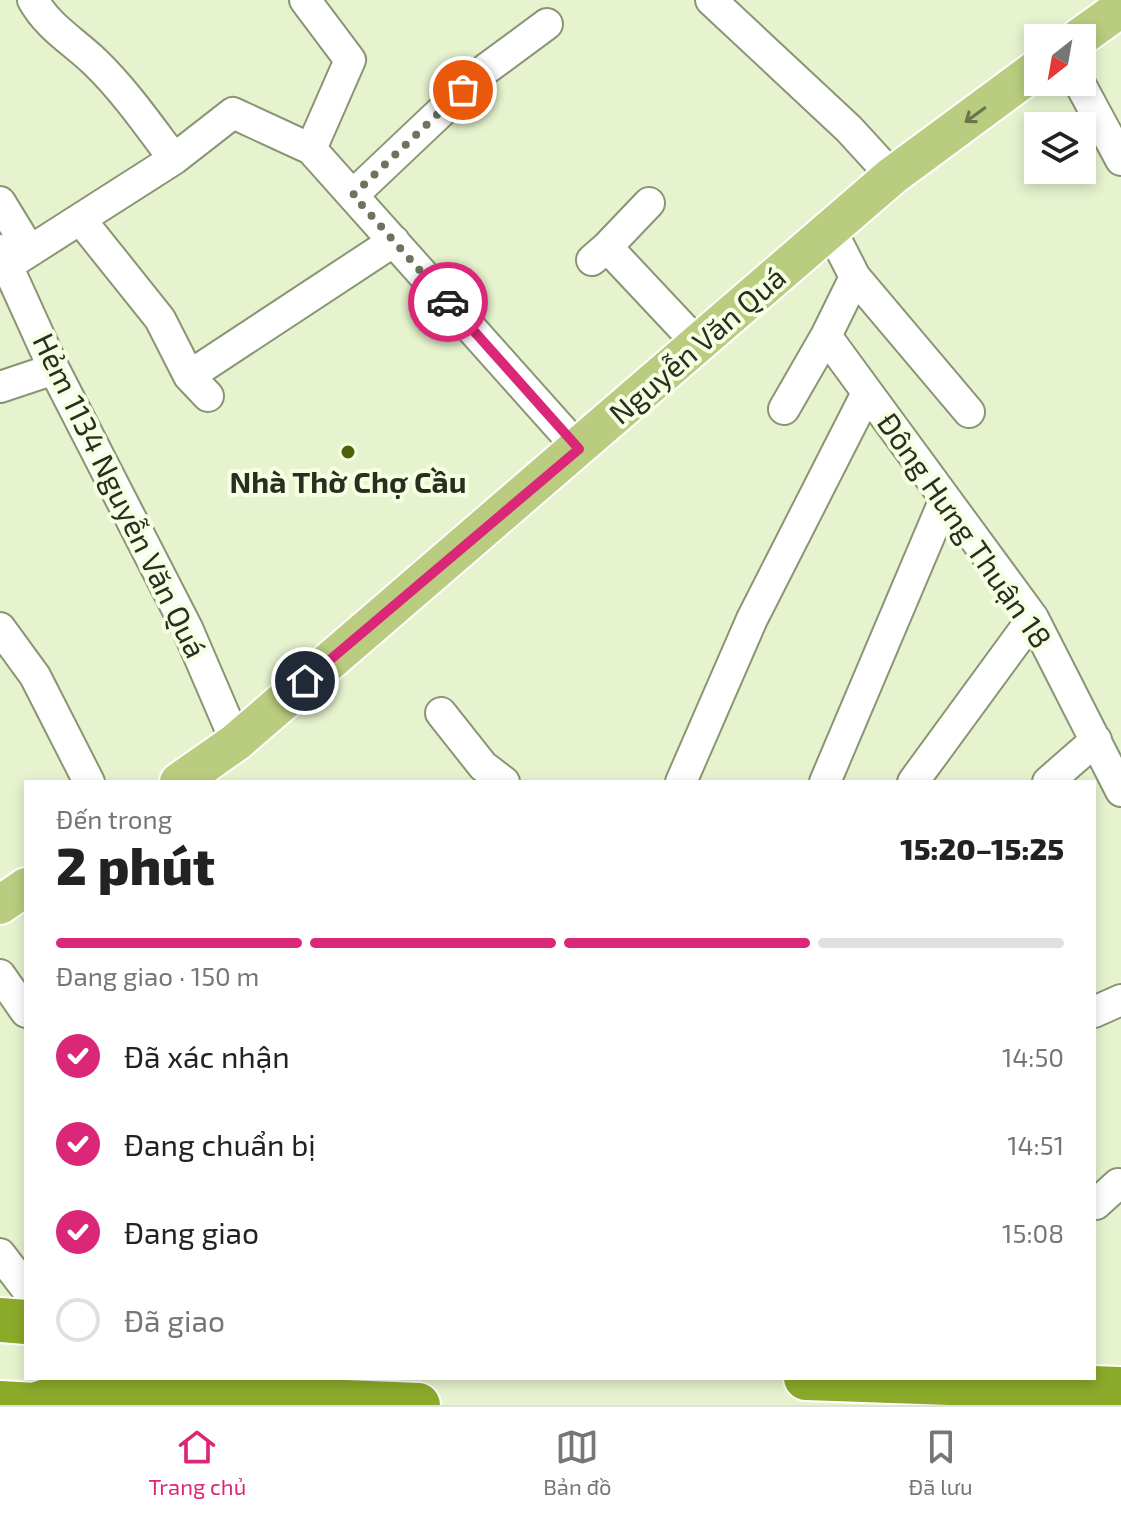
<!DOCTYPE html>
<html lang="vi">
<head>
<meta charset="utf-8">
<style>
	:root { --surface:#fff; --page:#f6f6f6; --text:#222; --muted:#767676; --line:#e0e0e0; --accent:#db2777 }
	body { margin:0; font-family:"Exo 2",sans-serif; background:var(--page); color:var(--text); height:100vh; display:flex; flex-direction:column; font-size:30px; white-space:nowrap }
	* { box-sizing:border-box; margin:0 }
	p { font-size:26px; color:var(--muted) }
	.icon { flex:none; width:44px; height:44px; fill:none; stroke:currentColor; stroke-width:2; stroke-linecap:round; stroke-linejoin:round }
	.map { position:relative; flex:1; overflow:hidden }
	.details { position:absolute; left:24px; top:780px; width:1072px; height:600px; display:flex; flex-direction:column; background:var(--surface); border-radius:0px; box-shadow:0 4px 12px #0003 }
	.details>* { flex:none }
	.needle { width:52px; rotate:211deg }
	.tools { position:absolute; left:1024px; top:24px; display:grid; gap:16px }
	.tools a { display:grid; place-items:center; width:72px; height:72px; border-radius:0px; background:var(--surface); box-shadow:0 4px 12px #0003; font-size:40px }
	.pin { position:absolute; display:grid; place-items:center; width:68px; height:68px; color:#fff; margin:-34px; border:4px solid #fff; border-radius:50%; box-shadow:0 2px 8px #0007 }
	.courier { position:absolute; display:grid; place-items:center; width:80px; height:80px; margin:-40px; border:6px solid #db2777; border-radius:50%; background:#fff; color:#222; box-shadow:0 2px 10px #0007 }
	.overview em { font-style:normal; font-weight:800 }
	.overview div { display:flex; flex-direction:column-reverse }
	.overview { display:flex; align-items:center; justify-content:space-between; height:136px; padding:0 32px }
	h1 { font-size:52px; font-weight:800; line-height:60px }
	.bar { display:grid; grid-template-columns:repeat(4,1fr); gap:12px 8px; align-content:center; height:96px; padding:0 32px }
	.bar i { height:10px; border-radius:6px; background:var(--line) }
	.bar .active { background:var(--accent) }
	.bar p { grid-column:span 4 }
	ol { padding:0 32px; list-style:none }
	li { display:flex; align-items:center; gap:24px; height:88px }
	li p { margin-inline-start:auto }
	li .icon { padding:8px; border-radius:50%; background:var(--accent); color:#fff; stroke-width:4 }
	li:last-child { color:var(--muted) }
	li i { width:44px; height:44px; border:4px solid var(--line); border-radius:50% }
	.tab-bar { display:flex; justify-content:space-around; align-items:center; height:112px; border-top:2px solid var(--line); background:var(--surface); font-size:22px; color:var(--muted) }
	.tab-bar a { display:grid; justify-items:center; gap:4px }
	.tab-bar .active { color:var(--accent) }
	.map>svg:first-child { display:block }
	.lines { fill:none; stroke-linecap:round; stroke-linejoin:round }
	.minor-casing { stroke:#8a9574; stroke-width:34 }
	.major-casing { stroke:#fff; stroke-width:42 }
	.highway-casing { stroke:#fff; stroke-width:48 }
	.minor { stroke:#fff; stroke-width:30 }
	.major { stroke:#b9cc7f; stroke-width:38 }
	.highway { stroke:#8baa2a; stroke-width:44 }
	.oneway { stroke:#6a754b }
	.done { stroke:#6c735e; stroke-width:8; stroke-dasharray:0 14.4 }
	.route { stroke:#db2777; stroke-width:10 }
	.poi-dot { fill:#4e610a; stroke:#f5ffe2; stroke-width:3 }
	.labels { text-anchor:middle; stroke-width:8; stroke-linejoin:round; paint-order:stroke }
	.street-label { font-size:30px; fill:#2a2e21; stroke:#f5ffe2 }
	.poi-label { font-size:30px; font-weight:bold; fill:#2a2e21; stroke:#f5ffe2 }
</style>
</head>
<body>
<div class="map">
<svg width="1121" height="1405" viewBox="0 0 1121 1405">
	<rect width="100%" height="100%" fill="#e6f3ce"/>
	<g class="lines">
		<g class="minor-casing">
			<path id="minor" d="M33 0C48 27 73 41 95 62 125 91 149 126 174 159L233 113 311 149 579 449
				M305 0 350 60 311 149
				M711 0 849 129 892 176
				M1079 82 1121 160
				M353 195 486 69 547 24
				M0 202 30 251
				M80 219 160 319 189 376 208 396
				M831 230 855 277 826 336 1033 618 1121 791
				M607 247 649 203
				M0 250 54 369 187 628 236 742
				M592 260 607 247 699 345
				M8 265 174 159
				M855 277 969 412
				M189 376 394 241
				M0 387 54 369
				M784 409 826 336
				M0 628 35 676 89 782
				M441 713 483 766 504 782
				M681 782 752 619 867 393
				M825 782 945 499
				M913 782 1033 618
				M1048 782 1096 740
				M0 975 26 1012
				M1094 1012 1121 1000
				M1094 1202 1096 1204 1118 1184
				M0 1254 26 1288"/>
		</g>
		<g class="major-casing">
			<path id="major" d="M1079 38 1121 8
				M179 782 236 742 892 176 1038 68
				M0 905 26 887"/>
		</g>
		<g class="highway-casing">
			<path id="highway" d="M0 1320 26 1322
				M806 1378 1121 1389
				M0 1403 35 1405 75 1391 418 1405"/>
		</g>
		<use href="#minor" class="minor"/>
		<use href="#major" class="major"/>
		<use href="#highway" class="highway"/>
	</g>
	<defs><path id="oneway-shaft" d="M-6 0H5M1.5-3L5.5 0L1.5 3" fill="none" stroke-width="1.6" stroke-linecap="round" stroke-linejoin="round" transform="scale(2)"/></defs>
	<use class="oneway" href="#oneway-shaft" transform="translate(975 115) rotate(144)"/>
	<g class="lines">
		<path class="done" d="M448 302 353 195 463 90"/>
		<path class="route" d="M305 681 579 449 448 302"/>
	</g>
	<circle class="poi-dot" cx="348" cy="452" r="8"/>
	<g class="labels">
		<g class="street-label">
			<text transform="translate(698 346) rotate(-41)" y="10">Nguyễn Văn Quá</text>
			<text transform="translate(119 496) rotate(64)" y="10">Hẻm 1134 Nguyễn Văn Quá</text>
			<text transform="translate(964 531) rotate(55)" y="10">Đông Hưng Thuận 18</text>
		</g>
		<g class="poi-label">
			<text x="348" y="493">Nhà Thờ Chợ Cầu</text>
		</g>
	</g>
</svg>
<div class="tools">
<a><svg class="needle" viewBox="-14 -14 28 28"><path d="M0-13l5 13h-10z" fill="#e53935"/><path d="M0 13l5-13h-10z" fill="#767676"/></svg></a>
<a><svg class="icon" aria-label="layers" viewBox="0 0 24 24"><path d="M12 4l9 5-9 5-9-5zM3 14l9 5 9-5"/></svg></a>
</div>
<div class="pin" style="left:463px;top:90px;background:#ea580c"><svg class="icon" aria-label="bag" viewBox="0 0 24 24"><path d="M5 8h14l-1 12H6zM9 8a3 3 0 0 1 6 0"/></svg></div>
<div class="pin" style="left:305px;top:681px;background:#1f2937"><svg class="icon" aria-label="home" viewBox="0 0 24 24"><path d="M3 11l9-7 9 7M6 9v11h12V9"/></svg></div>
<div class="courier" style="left:448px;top:302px"><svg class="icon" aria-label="car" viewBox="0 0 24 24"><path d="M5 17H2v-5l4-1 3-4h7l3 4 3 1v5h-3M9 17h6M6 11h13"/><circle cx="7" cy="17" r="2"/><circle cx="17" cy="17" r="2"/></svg></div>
<section class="details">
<div class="overview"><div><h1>2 phút</h1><p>Đến trong</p></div><em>15:20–15:25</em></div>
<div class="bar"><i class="active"></i><i class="active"></i><i class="active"></i><i></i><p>Đang giao · 150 m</p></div>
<ol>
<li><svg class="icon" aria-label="check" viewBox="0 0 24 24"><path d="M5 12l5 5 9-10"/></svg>Đã xác nhận<p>14:50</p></li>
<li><svg class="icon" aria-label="check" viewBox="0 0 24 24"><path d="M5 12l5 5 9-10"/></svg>Đang chuẩn bị<p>14:51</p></li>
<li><svg class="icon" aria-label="check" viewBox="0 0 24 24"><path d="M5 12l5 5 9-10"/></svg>Đang giao<p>15:08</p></li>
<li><i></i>Đã giao</li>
</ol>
</section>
</div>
<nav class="tab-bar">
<a class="active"><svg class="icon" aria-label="home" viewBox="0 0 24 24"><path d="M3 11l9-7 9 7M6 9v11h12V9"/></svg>Trang chủ</a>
<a><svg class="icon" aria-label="map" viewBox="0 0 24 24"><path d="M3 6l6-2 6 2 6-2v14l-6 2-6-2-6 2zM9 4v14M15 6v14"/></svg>Bản đồ</a>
<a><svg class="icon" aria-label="saved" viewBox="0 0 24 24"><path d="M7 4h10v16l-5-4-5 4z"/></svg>Đã lưu</a>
</nav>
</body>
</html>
